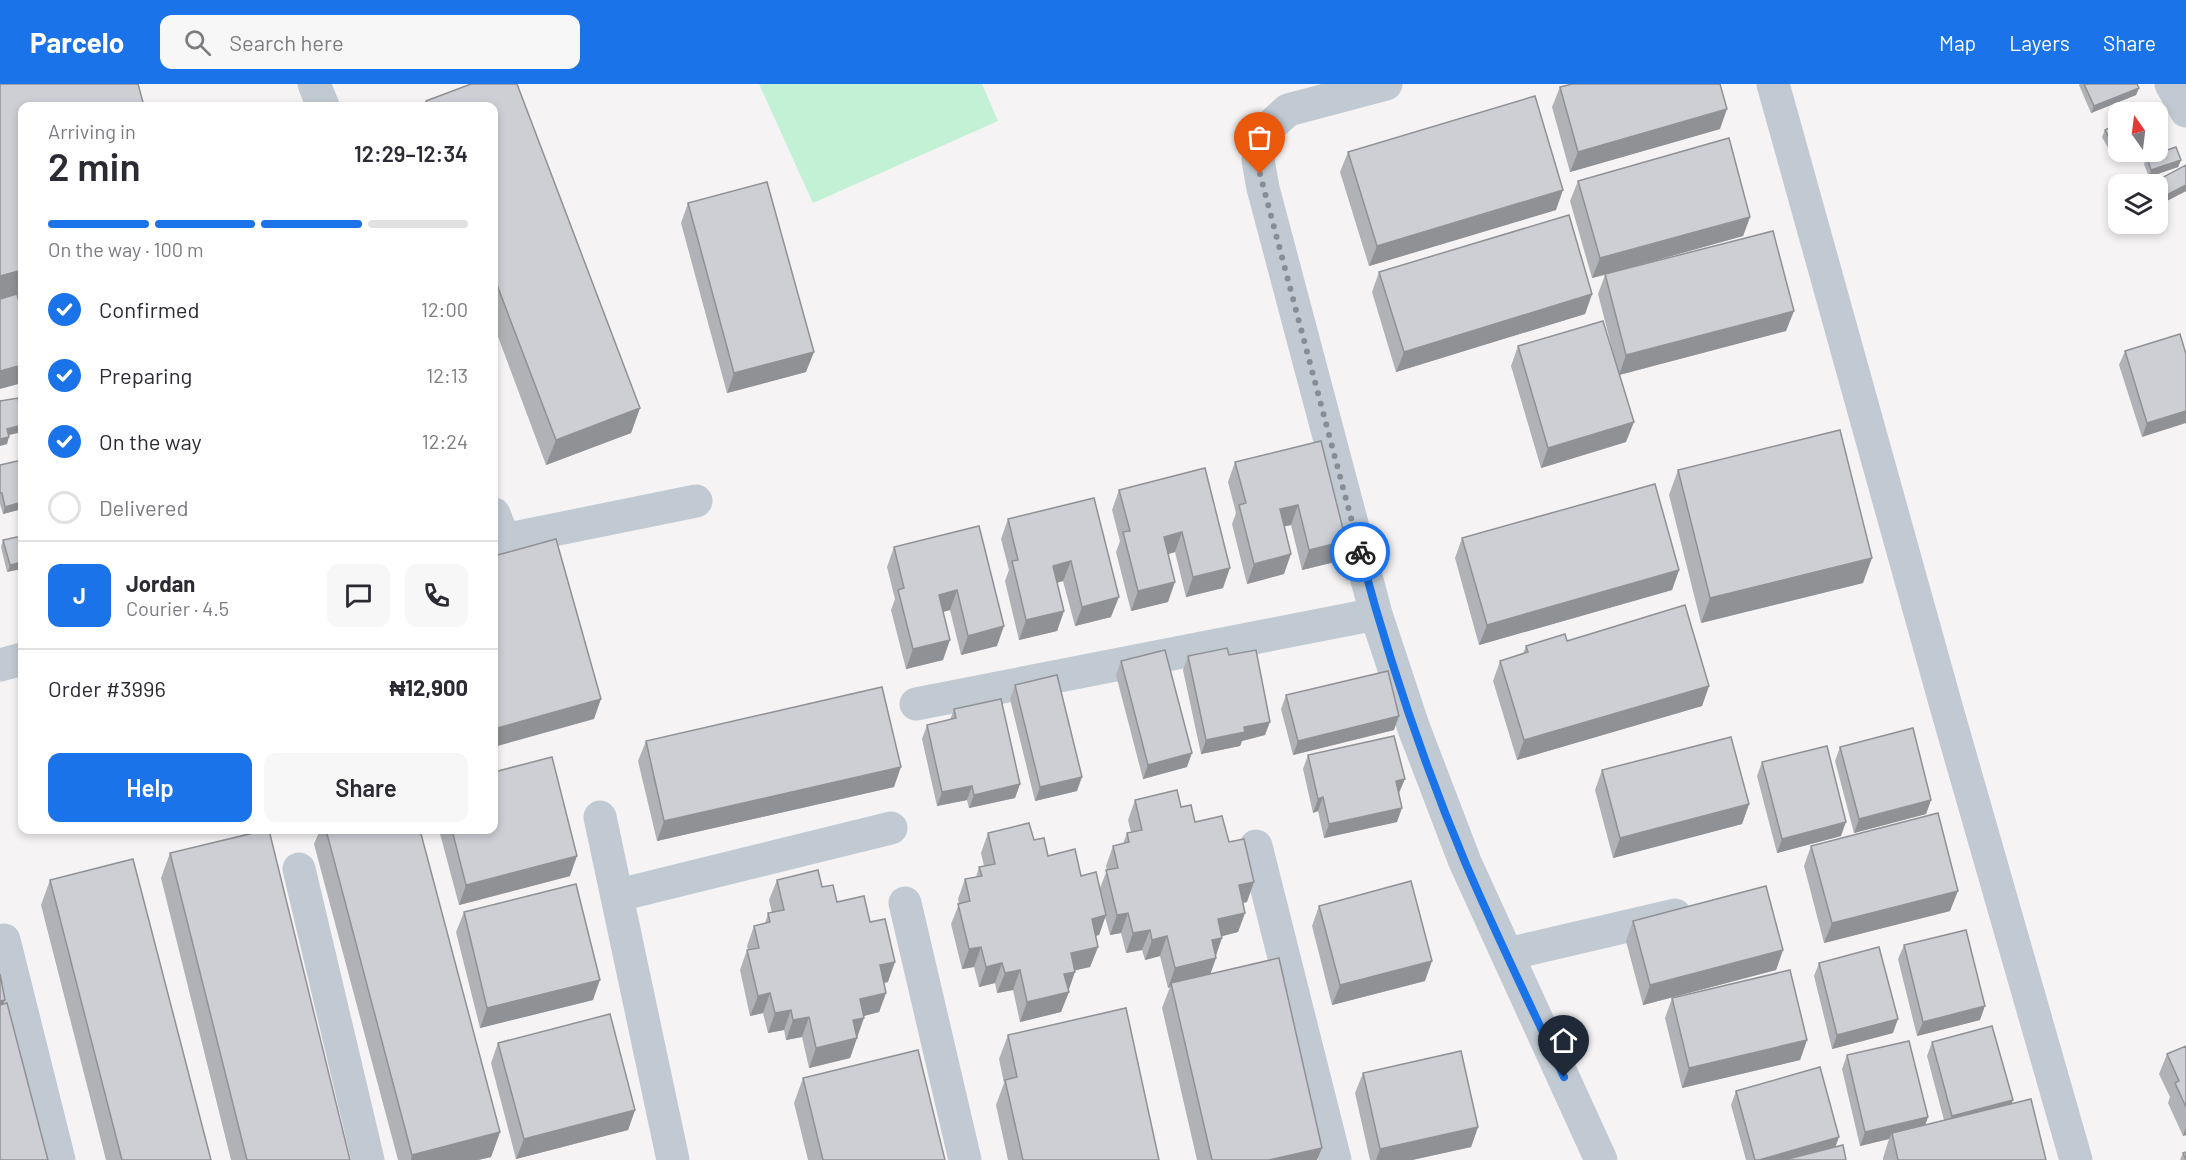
<!DOCTYPE html>
<html lang="en">
<head>
<meta charset="utf-8">
<style>
	:root { --surface:#fff; --page:#f7f7f7; --text:#2b2b33; --muted:#7c7c81; --line:#e1e1e2; --accent:#1a73e8 }
	body { margin:0; font-family:Barlow,sans-serif; background:var(--page); color:var(--text); height:100vh; display:flex; flex-direction:column; font-size:22px; white-space:nowrap }
	* { box-sizing:border-box; margin:0 }
	p { font-size:20px; color:var(--muted) }
	.icon { flex:none; width:33px; height:33px; fill:none; stroke:currentColor; stroke-width:2; stroke-linecap:round; stroke-linejoin:round }
	.map { position:relative; flex:1; overflow:hidden }
	.details { position:absolute; left:18px; top:18px; width:480px; height:732px; display:flex; flex-direction:column; background:var(--surface); border-radius:12px; box-shadow:0 3px 9px #0003 }
	.details>* { flex:none }
	.needle { width:39px; rotate:346deg }
	.controls { position:absolute; left:2108px; top:18px; display:grid; gap:12px }
	.controls a { display:grid; place-items:center; width:60px; height:60px; border-radius:12px; background:var(--surface); box-shadow:0 3px 9px #0003; font-size:30px }
	.pin { position:absolute; display:grid; place-items:center; width:51px; height:51px; color:#fff; margin:-62px -26px; border-radius:50% 50% 50% 0; rotate:-45deg; box-shadow:0 0 6px #0007 }
	.pin .icon { rotate:45deg }
	.courier { position:absolute; display:grid; place-items:center; width:60px; height:60px; margin:-30px; border:4px solid #1a73e8; border-radius:50%; background:#fff; color:#222; box-shadow:0 2px 8px #0007 }
	.summary em { font-style:normal; font-weight:600 }
	.summary div { display:flex; flex-direction:column-reverse }
	.summary { display:flex; align-items:center; justify-content:space-between; height:102px; padding:0 30px }
	h1 { font-size:39px; font-weight:600; line-height:45px }
	.bar { display:grid; grid-template-columns:repeat(4,1fr); gap:9px 6px; align-content:center; height:72px; padding:0 30px }
	.bar i { height:8px; border-radius:4px; background:var(--line) }
	.bar .on { background:var(--accent) }
	.bar p { grid-column:span 4 }
	.line { display:flex; align-items:center; gap:15px; padding:0 30px; border-top:2px solid var(--line) }
	.line div { flex:1 }
	.round { display:grid; place-items:center; flex:none; width:63px; height:63px; border-radius:12px; background:var(--page) }
	ol { padding:0 30px; list-style:none }
	li { display:flex; align-items:center; gap:18px; height:66px }
	li p { margin-inline-start:auto }
	li .icon { padding:6px; border-radius:50%; background:var(--accent); color:#fff; stroke-width:4 }
	li:last-child { color:var(--muted) }
	li i { width:33px; height:33px; border:3px solid var(--line); border-radius:50% }
	.button { display:flex; gap:12px; margin-top:auto; padding:12px 30px }
	.button a { flex:1; height:69px; border-radius:12px; background:var(--accent); color:#fff; font-size:24px; font-weight:600; line-height:69px; text-align:center }
	.button a+a { background:var(--page); color:var(--text) }
	header { display:flex; align-items:center; gap:36px; box-sizing:border-box; height:84px; padding:0 30px; background:var(--accent); color:#fff }
	header strong { font-size:28px }
	nav { display:flex; gap:33px; margin-inline-start:auto; font-size:21px }
	.search { width:420px; height:54px; background:var(--page); display:flex; align-items:center; gap:15px; box-sizing:border-box; padding:0 21px; border-radius:12px; color:var(--muted); font-size:22px }
	.map>svg:first-child { display:block }
	.green { fill:#c3f1d5 }
	.lines { fill:none; stroke-linecap:round; stroke-linejoin:round }
	.minor { stroke:#c1cad2; stroke-width:33 }
	.wall { fill:#b0b2b7 }
	.shaded-wall { fill:#909195 }
	.building { fill:#cdcfd5; stroke:#909195; stroke-width:1.5 }
	.done { stroke:#868d94; stroke-width:6; stroke-dasharray:0 10.8 }
	.route { stroke:#1a73e8; stroke-width:8 }
</style>
</head>
<body>
<header>
<strong>Parcelo</strong>
<div class="search"><svg class="icon" aria-label="search" viewBox="0 0 24 24"><circle cx="10" cy="10" r="6"/><path d="M15 15l6 6"/></svg>Search here</div>
<nav><a>Map</a><a>Layers</a><a>Share</a></nav>
</header>
<div class="map">
<svg width="2186" height="1076" viewBox="0 0 2186 1076">
	<rect width="100%" height="100%" fill="#f5f3f3"/>
	<path class="green" d="M759 0H982L998 37 813 119Z"/>
	<g class="lines">
		<path class="minor" d="M314 0 323 22
			M1386 0 1288 26 1266 46 1258 76 1263 104 1376 530 1413 642 1465 778 1601 1076
			M1773 0 1946 622 2076 1076
			M2171 0 2186 27
			M494 430 504 455
			M494 458 696 417
			M0 581 22 575
			M916 620 1376 530
			M600 733 673 1076
			M1256 762 1335 1076
			M299 785 368 1076
			M619 811 891 744
			M905 819 965 1076
			M4 856 59 1076
			M1508 870 1675 831"/>
	</g>
	<path class="wall" d="M471 0H517L640 324 631 349 546 381 494 242V22H424L426 17Z
		M2080 0H2137L2139 4 2136 11 2091 29 2079 1Z
		M1560 3 1720 45 1570 88 1552 23Z
		M2105 46 2118 67 2112 71 2102 53Z
		M1348 68 1556 126 1369 182 1340 88Z
		M2139 68H2162L2181 76 2178 83 2149 93 2144 80 2146 76 2144 77Z
		M2186 81V107L2161 120 2157 112V100H2154L2156 97Z
		M1578 97 1750 133 1743 152 1618 187 1786 247 1619 291 1626 358 1541 384 1511 282 1518 262 1617 284 1598 210 1605 191 1592 194 1570 117Z
		M688 119 806 288 727 309 681 139Z
		M1379 188 1592 210 1585 230 1396 288 1372 208Z
		M2125 267 2186 270 2142 353 2119 281Z
		M1321 357 1339 477 1302 486 1291 441 1284 442V490L1247 500 1232 440 1236 429 1228 398 1235 378Z
		M22 376V425L3 430 0 420V381Z
		M1205 384 1223 504 1186 513 1175 468 1169 470 1168 518 1131 527 1116 468 1120 457 1112 426 1119 406Z
		M1678 386 1863 499 1701 539 1669 411Z
		M1094 414 1111 533 1075 542 1063 497 1057 499 1064 527 1057 547 1019 556 1005 497 1009 486 1001 455 1008 435Z
		M979 442 997 562 961 571 950 526 943 528V576L906 585 891 526 895 515 887 483 894 463Z
		M22 452 7 488 1 463 3 456Z
		M1462 454 1679 486 1672 506 1479 561 1455 474Z
		M1526 562 1709 602 1702 622 1517 676 1493 597 1500 577 1523 570Z
		M1229 571 1265 651 1242 657 1240 662 1201 670 1183 586 1188 572Z
		M1121 577 1187 683 1143 695 1116 591Z
		M1015 601 1077 707 1035 717 1010 615Z
		M1286 611 1394 646 1293 671 1281 625Z
		M954 625 1020 700 1015 714 969 724 967 716 937 722 922 655 927 641 950 636Z
		M646 657 894 703 657 757 638 677Z
		M1840 663 1931 716 1926 730 1854 749 1835 677Z
		M1308 671 1399 709 1397 738 1324 754 1318 727 1313 729 1303 685Z
		M1762 678 1841 752 1777 769 1757 692Z
		M1602 686 1749 720 1742 740 1613 774 1595 706Z
		M1135 716 1181 723 1195 738 1229 758 1247 818 1243 819 1245 829 1238 848 1222 852 1216 872V874L1210 890 1317 1076H1197L1162 924 1170 903 1168 904 1160 872 1145 876 1142 866 1126 869 1121 849 1110 851 1105 833 1099 851 1095 852 1098 863 1090 883 1075 886 1061 928 1020 938 1013 906 997 909 995 899 979 903 974 883 962 885 951 840 959 820 958 815 965 795 976 793 979 783 984 782 981 769 988 749 1034 756 1048 772 1100 804 1107 786 1106 782 1113 762 1123 760 1127 749 1131 748 1128 736Z
		M320 746H420L500 1048 491 1073 478 1076H398L314 760Z
		M439 746H494L570 792 459 821Z
		M1811 762 1950 827 1824 859 1804 782Z
		M170 769 350 1076H231L161 794Z
		M50 796 211 1076H106L41 821Z
		M777 796 822 803 837 818 870 838 888 898 884 899 886 909 879 928 863 932 857 952V954L850 974 809 984 802 953 786 956 784 946 768 949 763 929 750 932 740 886 747 866H748L747 862 754 842 765 840 768 829H772L769 816Z
		M1319 822 1425 897 1332 921 1312 842Z
		M464 828 593 916 480 944 456 848Z
		M1633 837 1783 866 1776 886 1643 921 1626 857Z
		M1904 861 1980 936 1917 952 1898 875Z
		M1819 879 1893 949 1832 965 1814 892Z
		M1672 914 1807 956 1800 976 1682 1004 1665 934Z
		M1008 951 1159 1076H1008L996 1021 1004 999 999 975Z
		M1932 958 2013 1016 2011 1019 2046 1076H1883V1074L1889 1055 1860 1062 1842 985 1847 971 1928 1033 1925 1041 1944 1036 1927 972Z
		M498 959 635 1026 628 1046 516 1075 491 979Z
		M2186 962V1051L2183 1052 2168 1019 2170 1013 2159 990 2167 970Z
		M1363 989 1478 1043 1471 1063 1412 1076H1370L1355 1009Z
		M803 994 945 1076H808L794 1019Z
		M1736 1007 1836 1063 1846 1076H1746L1731 1021Z
		M2183 1069 2186 1076H2180Z"/>
	<path class="shaded-wall" d="M2139 4 2136 11 2091 29 2094 22Z
		M1727 25 1720 45 1570 88 1578 68Z
		M2165 60 2162 68 2147 73 2146 76 2144 77 2147 70 2151 68H2157V64Z
		M2118 62V67L2112 71 2114 64Z
		M2181 76 2178 83 2149 93 2151 86Z
		M2186 101V107L2161 120 2163 113Z
		M1563 106 1556 126 1369 182 1377 162Z
		M1750 133 1743 152 1592 194 1600 174Z
		M22 186V209L0 215V192Z
		M1592 210 1585 230 1396 288 1404 268Z
		M1794 227 1786 247 1619 291 1626 271Z
		M814 268 806 288 727 309 734 289Z
		M22 281V299L0 305V287Z
		M640 324 631 349 546 381 556 356Z
		M2186 327V339L2142 353 2147 339Z
		M1634 338 1626 358 1541 384 1548 364Z
		M22 341V348L5 352 7 345Z
		M9 353 7 360 0 362V355Z
		M22 418V425L3 430 5 423Z
		M1298 421 1291 441 1273 445 1280 425Z
		M1182 448 1175 468 1157 473 1164 453Z
		M1346 457 1339 477 1302 486 1309 466Z
		M1291 470 1284 490 1247 500 1254 480Z
		M1872 474 1863 499 1701 539 1710 514Z
		M1071 477 1063 497 1045 502 1053 482Z
		M22 478V485L7 488 10 481Z
		M1230 484 1223 504 1186 513 1193 493Z
		M1679 486 1672 506 1479 561 1487 541Z
		M1175 498 1168 518 1131 527 1138 507Z
		M957 506 950 526 932 531 939 511Z
		M1119 513 1111 533 1075 542 1082 523Z
		M1064 527 1057 547 1019 556 1026 536Z
		M1004 542 997 562 961 571 968 552Z
		M950 556 943 576 906 585 913 565Z
		M1709 602 1702 622 1517 676 1524 656Z
		M601 615 594 635 494 663V645Z
		M1399 632 1394 646 1293 671 1298 657Z
		M1270 638 1265 651 1242 657 1240 662 1201 670 1206 656 1244 643Z
		M1192 669 1187 683 1143 695 1148 681Z
		M901 683 894 703 657 757 664 737Z
		M1082 693 1077 707 1035 717 1040 703Z
		M1405 695 1399 709 1391 711 1396 697Z
		M1020 700 1015 714 969 724 974 711Z
		M972 702 967 716 937 722 942 708Z
		M1323 713 1318 727 1313 729 1318 715Z
		M1931 716 1926 730 1854 749 1859 735Z
		M1749 720 1742 740 1613 774 1620 754Z
		M1402 724 1397 738 1324 754 1329 740Z
		M1846 738 1841 752 1777 769 1782 755Z
		M577 772 570 792 459 821 466 801Z
		M1254 798 1247 818 1232 821 1239 801Z
		M1958 807 1950 827 1824 859 1832 839Z
		M1128 829 1121 849 1110 851 1117 831Z
		M1245 829 1238 848 1211 855 1218 835Z
		M1106 831 1099 851 1084 855 1092 835Z
		M1150 846 1142 866 1126 869 1133 849Z
		M1167 852 1160 872 1145 876 1152 856Z
		M1222 854 1215 874 1212 856Z
		M981 863 974 883 962 885 969 865Z
		M1098 863 1090 883 1064 889 1071 869Z
		M1783 866 1776 886 1643 921 1650 901Z
		M1216 874 1209 894 1171 899 1170 903 1168 904 1175 884Z
		M1432 877 1425 897 1332 921 1340 901Z
		M895 878 888 898 873 901 880 881Z
		M1002 879 995 899 979 903 986 883Z
		M1020 886 1013 906 997 909 1005 889Z
		M1075 888 1068 908 1064 890Z
		M600 896 593 916 480 944 487 924Z
		M1069 908 1061 928 1020 938 1027 918Z
		M770 909 763 929 750 932 758 912Z
		M886 909 879 928 853 935 860 915Z
		M5 916 0 929V917Z
		M1985 922 1980 936 1917 952 1923 938Z
		M791 926 784 946 768 949 775 929Z
		M809 933 802 953 786 956 793 936Z
		M864 934 857 954 853 936Z
		M1898 935 1893 949 1832 965 1837 951Z
		M857 954 850 974 809 984 816 964Z
		M1807 956 1800 976 1682 1004 1689 984Z
		M2013 1016 2008 1030 1947 1046 1952 1032Z
		M635 1026 628 1046 516 1075 524 1055Z
		M1928 1033 1923 1047 1892 1049 1889 1055 1860 1062 1865 1048Z
		M1478 1043 1471 1063 1412 1076H1376L1380 1065Z
		M2186 1043V1051L2183 1052Z
		M500 1048 491 1073 478 1076H411L412 1071Z
		M1839 1053 1834 1067 1804 1076H1759Z
		M1322 1064 1317 1076H1269Z"/>
	<path class="building" d="M0 0H138L144 22H22V186L0 192Z
		M471 0H517L640 324 556 356 494 193V22H429L426 17Z
		M1572 0H1720L1727 25 1578 68 1560 3Z
		M2084 0H2137L2139 4 2094 22Z
		M1535 12 1563 106 1377 162 1348 68Z
		M2118 39V62L2114 64 2105 46Z
		M2157 46 2165 60 2157 64Z
		M1729 54 1750 133 1600 174 1578 97Z
		M2176 63 2181 76 2151 86 2147 73Z
		M2186 81V101L2163 113 2156 97Z
		M767 98 814 268 734 289 688 119Z
		M1569 131 1592 210 1404 268 1379 188Z
		M1773 147 1794 227 1626 271 1605 190Z
		M17 210 21 226 22 225V281L0 287V215Z
		M1603 237 1634 338 1548 364 1518 262Z
		M2180 250 2186 270V327L2147 339 2125 267Z
		M18 314 22 333V341L7 345 9 353 0 355V316V317Z
		M1840 346 1872 474 1710 514 1678 386Z
		M1321 357 1346 457 1309 466 1298 421 1280 425 1291 470 1254 480 1239 421 1246 419 1235 378Z
		M22 376V418L5 423 2 409H0V381Z
		M1205 384 1230 484 1193 493 1182 448 1164 453 1175 498 1138 507 1123 448 1130 447 1119 406Z
		M1655 400 1679 486 1487 541 1462 454Z
		M1094 414 1119 513 1082 523 1071 477 1053 482 1064 527 1026 536 1012 477 1018 476 1008 435Z
		M979 442 1004 542 968 552 957 506 939 511 950 556 913 565 898 506 904 504 894 463Z
		M22 452V478L10 481 3 456Z
		M556 455 601 615 494 645V472Z
		M1685 521 1709 602 1524 656 1500 577 1528 568 1526 562 1565 550 1567 557Z
		M1227 564 1229 571 1256 566 1270 638 1244 643 1245 648 1206 656 1188 572Z
		M1165 566 1192 669 1148 681 1121 577Z
		M1388 587 1399 632 1298 657 1286 611Z
		M1057 591 1082 693 1040 703 1015 601Z
		M882 603 901 683 664 737 646 657Z
		M1001 615 1020 700 974 711 972 702 942 708 927 641 956 634 954 625Z
		M1913 644 1931 716 1859 735 1840 663Z
		M1394 652 1405 695 1396 697 1402 724 1329 740 1323 713 1318 715 1308 671Z
		M1731 653 1749 720 1620 754 1602 686Z
		M1827 662 1846 738 1782 755 1762 678Z
		M552 673 577 772 466 801 452 746H494V688Z
		M1177 706 1181 723 1191 721 1195 738 1222 732 1229 758 1244 755 1254 798 1239 801 1245 829 1218 835 1222 854 1212 856 1216 874 1175 884 1167 852 1152 856 1150 846 1133 849 1128 829 1117 831 1106 786 1118 784 1113 762 1129 758 1127 749 1142 746 1135 716Z
		M1938 729 1958 807 1832 839 1811 762Z
		M1029 739 1034 756 1044 754 1048 772 1075 765 1081 792 1096 788 1106 831 1092 835 1098 863 1071 869 1075 888 1064 890 1069 908 1027 918 1020 886 1005 889 1002 879 986 883 981 863 969 865 958 820 970 817 965 795 982 792 979 783 995 780 988 749Z
		M266 746H269L350 1076H247L170 769Z
		M326 746H420L500 1048 412 1071Z
		M133 775 211 1076H122L50 796Z
		M818 786 822 803 833 801 837 818 864 812 870 838 885 835 895 878 880 881 886 909 860 915 864 934 853 936 857 954 816 964 809 933 793 936 791 926 775 929 770 909 758 912 747 866 759 864 754 842 770 838 768 829 784 826 777 796Z
		M1411 797 1432 877 1340 901 1319 822Z
		M576 800 600 896 487 924 464 828Z
		M1766 802 1783 866 1650 901 1633 837Z
		M1966 846 1985 922 1923 938 1904 861Z
		M1879 863 1898 935 1837 951 1819 879Z
		M1279 874 1322 1064 1269 1076H1212L1171 899Z
		M1790 886 1807 956 1689 984 1672 914Z
		M0 890 5 916 0 917Z
		M7 919 48 1076H0V921Z
		M1126 924 1159 1076H1023L1005 996 1017 993 1008 951Z
		M610 930 635 1026 524 1055 498 959Z
		M1992 942 2013 1016 1952 1032 1932 958Z
		M1909 957 1928 1033 1865 1048 1847 971Z
		M2186 962V1023L2175 999 2179 997 2167 970Z
		M918 966 945 1076H823L803 994Z
		M1461 967 1478 1043 1380 1065 1363 989Z
		M1820 983 1839 1053 1759 1076H1755L1736 1007Z
		M2031 1015 2046 1076H1898L1892 1049Z
		M1843 1061 1846 1076H1784Z
		M2186 1068V1076L2183 1069Z"/>
	<g class="lines">
		<path class="done" d="M1260 90 1360 468"/>
		<path class="route" d="M1360 468C1388 573 1423 678 1465 778 1496 851 1531 922 1564 993"/>
	</g>
</svg>
<div class="controls">
<a><svg class="needle" viewBox="-14 -14 28 28"><path d="M0-13l5 13h-10z" fill="#e53935"/><path d="M0 13l5-13h-10z" fill="#7c7c81"/></svg></a>
<a><svg class="icon" aria-label="layers" viewBox="0 0 24 24"><path d="M12 4l9 5-9 5-9-5zM3 14l9 5 9-5"/></svg></a>
</div>
<div class="pin" style="left:1260px;top:90px;background:#ea580c"><svg class="icon" aria-label="bag" viewBox="0 0 24 24"><path d="M5 8h14l-1 12H6zM9 8a3 3 0 0 1 6 0"/></svg></div>
<div class="pin" style="left:1564px;top:993px;background:#1f2937"><svg class="icon" aria-label="home" viewBox="0 0 24 24"><path d="M3 11l9-7 9 7M6 9v11h12V9"/></svg></div>
<div class="courier" style="left:1360px;top:468px"><svg class="icon" aria-label="bike" viewBox="0 0 24 24"><circle cx="6" cy="16" r="4"/><circle cx="18" cy="16" r="4"/><path d="M6 16l4-8h5l3 8M10 8l3 8H6M13 5h3"/></svg></div>
<section class="details">
<div class="summary"><div><h1>2 min</h1><p>Arriving in</p></div><em>12:29–12:34</em></div>
<div class="bar"><i class="on"></i><i class="on"></i><i class="on"></i><i></i><p>On the way · 100 m</p></div>
<ol>
<li><svg class="icon" aria-label="check" viewBox="0 0 24 24"><path d="M5 12l5 5 9-10"/></svg>Confirmed<p>12:00</p></li>
<li><svg class="icon" aria-label="check" viewBox="0 0 24 24"><path d="M5 12l5 5 9-10"/></svg>Preparing<p>12:13</p></li>
<li><svg class="icon" aria-label="check" viewBox="0 0 24 24"><path d="M5 12l5 5 9-10"/></svg>On the way<p>12:24</p></li>
<li><i></i>Delivered</li>
</ol>
<div class="line" style="height:108px"><b class="round" style="background:var(--accent);color:#fff">J</b><div><b>Jordan</b><p>Courier · 4.5</p></div><a class="round"><svg class="icon" aria-label="chat" viewBox="0 0 24 24"><path d="M4 5h16v11H9l-5 4z"/></svg></a><a class="round"><svg class="icon" aria-label="phone" viewBox="0 0 24 24"><path d="M5 4h4l2 5-3 2q2 4 5 5l2-3 5 2v4C11 20 4 13 5 4z"/></svg></a></div>
<div class="line" style="height:78px"><div>Order #3996</div><b>₦12,900</b></div>
<div class="button"><a>Help</a><a>Share</a></div>
</section>
</div>
</body>
</html>
